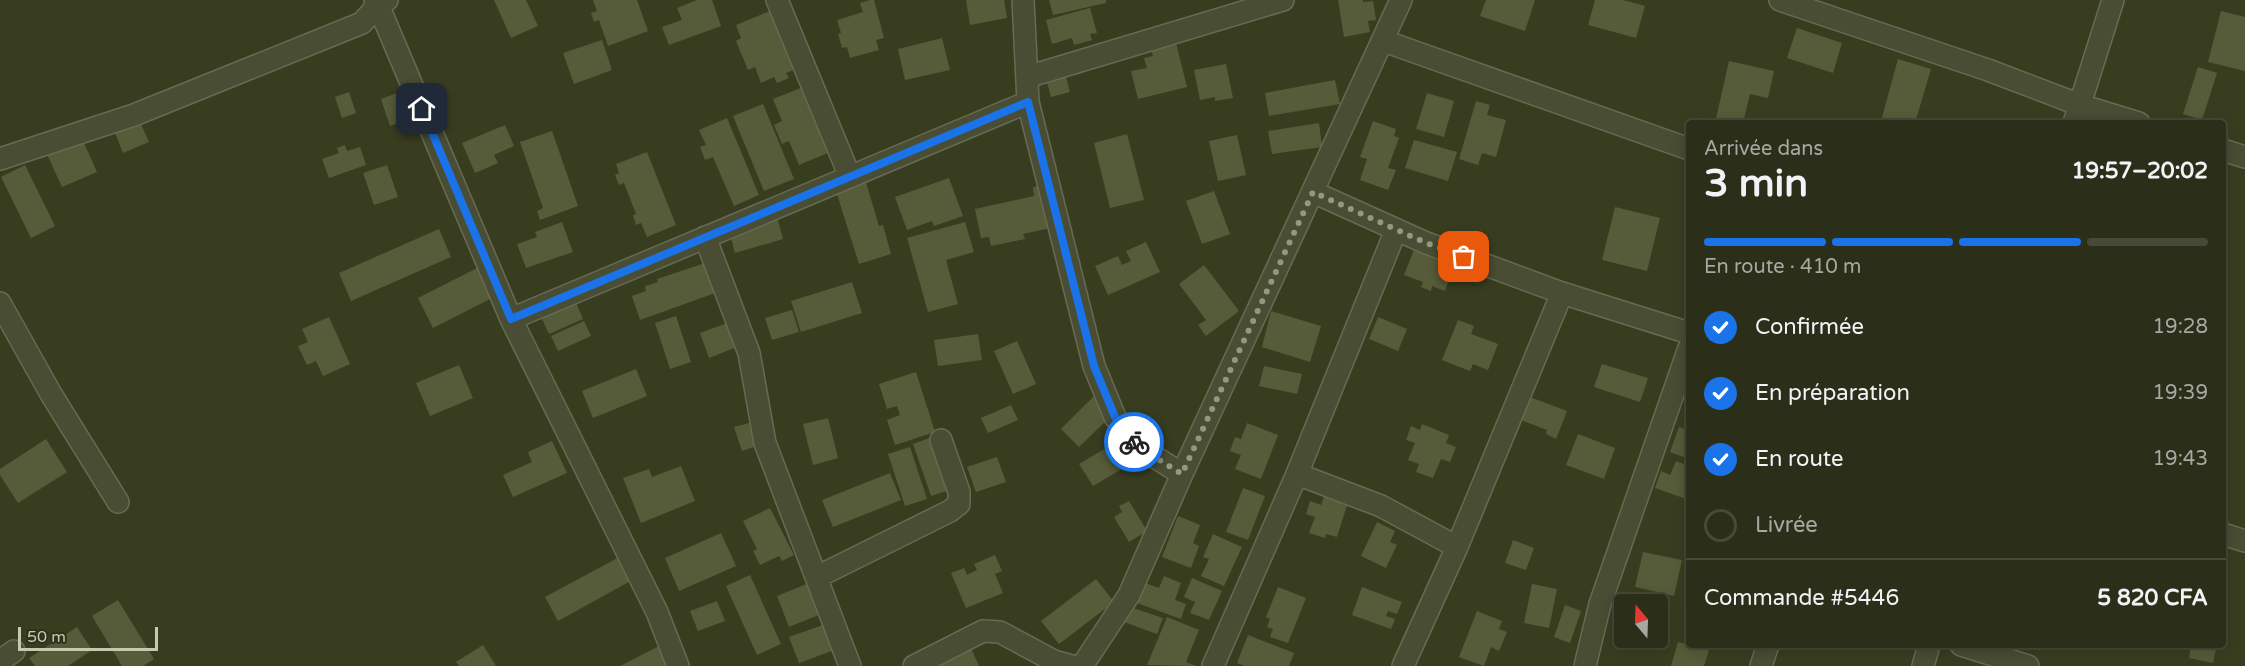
<!DOCTYPE html>
<html lang="fr">
<head>
<meta charset="utf-8">
<style>
	:root { --surface:#2b2e18; --page:#373a25; --text:#f1f3f6; --muted:#a6a8a2; --line:#474a37; --accent:#1a73e8 }
	body { margin:0; font-family:"Varela Round",sans-serif; background:var(--page); color:var(--text); height:100vh; display:flex; flex-direction:column; font-size:22px; white-space:nowrap }
	* { box-sizing:border-box; margin:0 }
	p { font-size:20px; color:var(--muted) }
	.icon { flex:none; width:33px; height:33px; fill:none; stroke:currentColor; stroke-width:2; stroke-linecap:round; stroke-linejoin:round }
	.map { position:relative; flex:1; overflow:hidden }
	.panel { position:absolute; left:1686px; top:120px; width:540px; height:528px; display:flex; flex-direction:column; background:var(--surface); border-radius:6px; box-shadow:0 3px 15px #0003,0 0 0 2px var(--line) }
	.panel>* { flex:none }
	.needle { width:39px; rotate:341deg }
	.fabs { position:absolute; left:1614px; top:594px; display:grid; gap:12px }
	.fabs a { display:grid; place-items:center; width:54px; height:54px; border-radius:6px; background:var(--surface); box-shadow:0 3px 15px #0003,0 0 0 2px var(--line); font-size:30px }
	.scale { position:absolute; left:18px; bottom:15px; width:140px; box-sizing:border-box; padding-left:6px; border:3px solid #c4c9b0; border-top:0; font-size:16px; line-height:21px; white-space:nowrap; color:#c4c9b0; -webkit-text-stroke:4px #2e321a; paint-order:stroke }
	.pin { position:absolute; display:grid; place-items:center; width:51px; height:51px; color:#fff; margin:-26px; border-radius:12px; box-shadow:0 3px 9px #0006 }
	.courier { position:absolute; display:grid; place-items:center; width:60px; height:60px; margin:-30px; border:4px solid #1a73e8; border-radius:50%; background:#fff; color:#222; box-shadow:0 2px 8px #0007 }
	.headline em { font-style:normal; font-weight:800 }
	.headline div { display:flex; flex-direction:column-reverse }
	.headline { display:flex; align-items:center; justify-content:space-between; height:102px; padding:0 18px }
	h1 { font-size:39px; font-weight:800; line-height:45px }
	.bar { display:grid; grid-template-columns:repeat(4,1fr); gap:9px 6px; align-content:center; height:72px; padding:0 18px }
	.bar i { height:8px; border-radius:4px; background:var(--line) }
	.bar .current { background:var(--accent) }
	.bar p { grid-column:span 4 }
	.line { display:flex; align-items:center; gap:15px; padding:0 18px; border-top:2px solid var(--line) }
	.line div { flex:1 }
	ol { padding:0 18px; list-style:none }
	li { display:flex; align-items:center; gap:18px; height:66px }
	li p { margin-inline-start:auto }
	li .icon { padding:6px; border-radius:50%; background:var(--accent); color:#fff; stroke-width:4 }
	li:last-child { color:var(--muted) }
	li i { width:33px; height:33px; border:3px solid var(--line); border-radius:50% }
	.map>svg:first-child { display:block }
	.building { fill:#565c39 }
	.lines { fill:none; stroke-linecap:round; stroke-linejoin:round }
	.minor-casing { stroke:#676b53; stroke-width:24 }
	.minor { stroke:#494d34; stroke-width:21 }
	.done { stroke:#93987e; stroke-width:6; stroke-dasharray:0 10.8 }
	.route { stroke:#1a73e8; stroke-width:8 }
</style>
</head>
<body>
<div class="map">
<svg width="2245" height="666" viewBox="0 0 2245 666">
	<rect width="100%" height="100%" fill="#393d20"/>
	<path class="building" d="M494 0H526L538 26 511 38Z
		M593 0H637L648 31 608 46 599 20 594 22 591 13 597 11Z
		M697 0H712L721 26 669 45 662 27 682 20 677 8Z
		M870 0H874L884 38 876 40 879 50 850 58 847 47 842 48 838 34 841 33 837 20 863 12 860 3Z
		M966 0H1004L1007 18 970 25Z
		M1049 0H1106V3L1053 15Z
		M1338 0H1363V2L1373 1 1376 20 1368 21 1370 32 1344 37Z
		M1486 0H1535L1525 31 1480 16Z
		M1595 0H1623L1645 6 1636 38 1588 25Z
		M1090 8 1097 33 1090 34 1092 40 1074 45 1072 38 1052 44 1046 20Z
		M775 9 800 67 786 73 789 78 777 83 774 77 761 83 755 67 748 70 736 41 741 38 736 25Z
		M2221 11 2245 17V71L2208 62Z
		M1797 28 1842 43 1833 73 1787 58Z
		M942 38 950 70 905 80 898 49Z
		M602 40 612 70 574 84 563 53Z
		M1176 43 1187 87 1138 99 1131 71 1147 68 1144 58 1153 56 1151 49Z
		M1898 59 1931 69 1915 123 1881 121Z
		M1729 61 1774 71 1768 98 1750 94 1743 123H1715Z
		M1226 64 1233 98 1215 101V97L1200 100 1194 70Z
		M2198 67 2217 73 2202 120 2183 114Z
		M1064 70 1070 92 1051 97 1045 75Z
		M1335 80 1340 104 1269 116 1265 93Z
		M808 85 835 150 799 165 789 141 782 144 774 125 782 121 773 99Z
		M410 88 420 115 390 126 381 99Z
		M349 92 356 113 342 118 335 97Z
		M1427 93 1454 101 1444 137 1416 129Z
		M1476 101 1490 105 1487 115 1506 120 1496 157 1482 153 1478 165 1459 159Z
		M763 104 794 179 764 191 733 116Z
		M727 118 759 195 734 206 713 157 705 160 700 147 706 145 699 130Z
		M1373 121 1396 129 1394 136 1399 138 1388 168 1396 170 1388 190 1360 180 1367 159 1360 157Z
		M140 122 149 142 123 153 115 133Z
		M1319 123 1322 147 1272 154 1268 131Z
		M505 125 514 146 494 155 498 163 475 173 462 143Z
		M552 131 578 206 540 220 537 211 543 208 520 142Z
		M80 134 97 172 62 187 45 150Z
		M1127 134 1144 200 1110 208 1094 143Z
		M1237 135 1246 175 1218 181 1209 141Z
		M1414 140 1457 152 1448 181 1405 168Z
		M345 145 347 151 360 147 366 165 329 178 322 159 339 153 337 148Z
		M647 152 676 225 647 237 641 223 636 225 633 215 636 214 624 183 619 185 615 175 619 173 616 164Z
		M25 165 55 226 31 238 1 177Z
		M387 165 398 197 374 205 363 173Z
		M949 178 963 216 934 226 932 221 907 230 895 197Z
		M865 179 879 226 883 225 891 254 859 264 835 188Z
		M1046 185 1055 227 1023 234 1025 239 991 246 989 237 981 238 975 209 1034 196 1033 187Z
		M1214 191 1230 234 1202 244 1186 201Z
		M1615 207 1660 218 1647 271 1602 260Z
		M777 217 783 239 735 253 729 230Z
		M562 222 573 252 526 268 517 244 537 237 535 232Z
		M965 222 974 252 946 260 958 304 928 312 907 238Z
		M439 229 451 257 351 301 339 273Z
		M1146 242 1160 272 1108 295 1095 266 1118 256 1122 265 1131 261 1126 251Z
		M1415 247 1455 263 1445 291 1432 286 1431 291 1421 287 1423 282 1404 275Z
		M708 262 718 292 640 320 632 296 646 291 645 286 658 282 657 279Z
		M1204 265 1239 311 1206 336 1198 325 1206 320 1179 284Z
		M477 268 492 298 433 328 418 298Z
		M852 282 862 313 801 332 791 301Z
		M573 295 583 319 549 334 538 310Z
		M792 310 799 332 772 340 765 318Z
		M1271 311 1321 326 1310 362 1262 347Z
		M676 316 691 362 670 369 655 323Z
		M329 317 350 364 323 376 316 361 307 365 298 346 308 342 302 329Z
		M1378 317 1407 329 1398 351 1369 339Z
		M1458 320 1474 326 1471 334 1498 344 1488 370 1473 364 1470 371 1442 360Z
		M584 321 591 336 558 351 551 336Z
		M733 321 742 345 709 358 700 333Z
		M978 334 982 360 938 366 934 340Z
		M1017 341 1036 384 1013 394 994 351Z
		M1602 364 1648 378 1640 402 1594 387Z
		M459 365 473 398 430 416 416 383Z
		M1264 366 1302 374 1297 394 1259 386Z
		M636 369 647 396 593 418 582 391Z
		M916 372 935 432 895 445 887 420 900 415 897 406 887 409 879 384Z
		M1095 395 1113 414 1079 447 1061 429Z
		M1530 397 1567 411 1556 439 1546 434 1547 430 1521 420Z
		M1011 405 1018 420 988 433 981 418Z
		M828 418 838 458 813 465 803 424Z
		M749 423 757 446 742 451 734 427Z
		M1247 423 1278 435 1261 479 1235 469 1241 455 1230 451 1235 437 1241 439Z
		M1422 424 1449 435 1446 443 1456 447 1450 462 1441 459 1433 478 1416 472 1419 464 1408 460 1415 443 1406 440 1411 426 1420 430Z
		M1679 427 1689 431V459L1670 452Z
		M1578 434 1615 448 1604 479 1566 465Z
		M935 436 953 489 931 496 913 444Z
		M46 439 67 472 18 503 0 475V469Z
		M552 441 567 473 513 497 503 475 532 462 528 452Z
		M1118 441 1132 463 1093 486 1079 464Z
		M910 447 927 499 905 506 888 454Z
		M997 457 1006 482 976 492 967 467Z
		M1676 461 1689 466V500L1655 488 1661 471 1670 475Z
		M681 466 695 501 641 523 623 478 649 469 652 477Z
		M890 473 901 500 833 527 822 500Z
		M1243 488 1265 496 1248 540 1226 532Z
		M1327 488 1350 496 1337 537 1326 534 1325 538 1309 533 1315 517 1306 514 1310 501 1321 505Z
		M1129 501 1147 531 1129 542 1114 517 1122 512 1119 506Z
		M770 508 794 555 782 561 779 556 760 565 753 551 757 549 743 521Z
		M1178 516 1200 525 1193 543 1199 546 1191 568 1162 557Z
		M1377 522 1395 531 1390 542 1397 545 1386 568 1361 556Z
		M721 533 736 566 679 591 665 558Z
		M1213 534 1242 547 1224 586 1201 576 1209 559 1203 557Z
		M1513 540 1534 548 1526 570 1505 563Z
		M1643 552 1682 560 1674 596 1635 587Z
		M623 555 636 578 558 621 545 597Z
		M995 555 1002 571 995 574 1003 593 966 608 951 573 964 568 967 575 977 570 974 564Z
		M750 575 781 644 757 655 726 586Z
		M1164 576 1181 583 1175 600 1186 604 1181 619 1137 603 1145 583 1159 588Z
		M1192 578 1222 591 1209 620 1190 613 1195 602 1184 597Z
		M1096 579 1114 602 1059 644 1041 621Z
		M814 581 826 612 789 627 777 596Z
		M1532 584 1557 589 1549 628 1524 623Z
		M1278 587 1306 598 1288 643 1270 637 1273 629 1267 627 1270 619 1266 617Z
		M1362 587 1402 602 1397 614 1388 611 1386 616 1395 619 1391 629 1352 615Z
		M118 600 154 659 143 666H122L92 616Z
		M717 601 725 621 698 631 690 611Z
		M1565 605 1581 611 1570 643 1554 637Z
		M1130 607 1163 618 1157 634 1124 622Z
		M1477 611 1502 621 1499 629 1507 632 1499 651 1491 647 1484 666 1459 657Z
		M1167 617 1199 630 1186 662 1196 666 1147 665Z
		M831 622 840 648 799 663 789 637Z
		M77 627 92 650 68 666H35L29 658Z
		M1248 635 1294 653 1289 666H1245L1237 663Z
		M1678 642 1709 650 1704 666H1671Z
		M663 644 675 666H620Z
		M969 644 979 666H940L937 659Z
		M483 645 496 666H459L456 662Z
		M2191 645H2217L2213 663 2189 658Z"/>
	<g class="lines">
		<g class="minor-casing">
			<path id="minor" d="M387 0 378 5 511 319 657 612 678 666
				M777 0 850 177
				M1023 0 1028 102 1094 366 1115 417 1137 446 1182 474
				M1780 0 1988 70 2080 105 2139 123
				M1384 41 1689 149
				M1027 77 1283 0
				M2074 123 2113 0
				M2223 150 2245 157
				M0 159 134 115 362 23 378 5 375 0
				M1313 192 1424 242 1562 293 1689 333
				M705 237 749 353 765 443 850 666
				M0 303 51 394 118 502
				M511 319 1028 102
				M1297 474 1381 506 1457 547
				M2223 534 2245 541
				M817 577 950 511 959 504V492L941 440
				M1961 645 2028 666
				M0 661 14 651
				M914 666 983 631 1000 632 1054 661 1072 666
				M1082 666 1129 595 1182 474 1401 0
				M1213 666 1297 474 1396 230
				M1403 666 1457 547 1562 293
				M1585 666 1600 604 1689 348
				M1761 666 1768 645
				M1923 666 1929 645"/>
		</g>
		<use href="#minor" class="minor"/>
	</g>
	<g class="lines">
		<path class="done" d="M1134 442 1137 446 1182 474 1313 192 1424 242 1464 257"/>
		<path class="route" d="M422 109 511 319 1028 102 1094 366 1115 417 1134 442"/>
	</g>
</svg>
<div class="fabs">
<a><svg class="needle" viewBox="-14 -14 28 28"><path d="M0-13l5 13h-10z" fill="#e53935"/><path d="M0 13l5-13h-10z" fill="#a6a8a2"/></svg></a>
</div>
<div class="scale">50 m</div>
<div class="pin" style="left:1464px;top:257px;background:#ea580c"><svg class="icon" aria-label="bag" viewBox="0 0 24 24"><path d="M5 8h14l-1 12H6zM9 8a3 3 0 0 1 6 0"/></svg></div>
<div class="pin" style="left:422px;top:109px;background:#1f2937"><svg class="icon" aria-label="home" viewBox="0 0 24 24"><path d="M3 11l9-7 9 7M6 9v11h12V9"/></svg></div>
<div class="courier" style="left:1134px;top:442px"><svg class="icon" aria-label="bike" viewBox="0 0 24 24"><circle cx="6" cy="16" r="4"/><circle cx="18" cy="16" r="4"/><path d="M6 16l4-8h5l3 8M10 8l3 8H6M13 5h3"/></svg></div>
<section class="panel">
<div class="headline"><div><h1>3 min</h1><p>Arrivée dans</p></div><em>19:57–20:02</em></div>
<div class="bar"><i class="current"></i><i class="current"></i><i class="current"></i><i></i><p>En route · 410 m</p></div>
<ol>
<li><svg class="icon" aria-label="check" viewBox="0 0 24 24"><path d="M5 12l5 5 9-10"/></svg>Confirmée<p>19:28</p></li>
<li><svg class="icon" aria-label="check" viewBox="0 0 24 24"><path d="M5 12l5 5 9-10"/></svg>En préparation<p>19:39</p></li>
<li><svg class="icon" aria-label="check" viewBox="0 0 24 24"><path d="M5 12l5 5 9-10"/></svg>En route<p>19:43</p></li>
<li><i></i>Livrée</li>
</ol>
<div class="line" style="height:78px"><div>Commande #5446</div><b>5 820 CFA</b></div>
</section>
</div>
</body>
</html>
